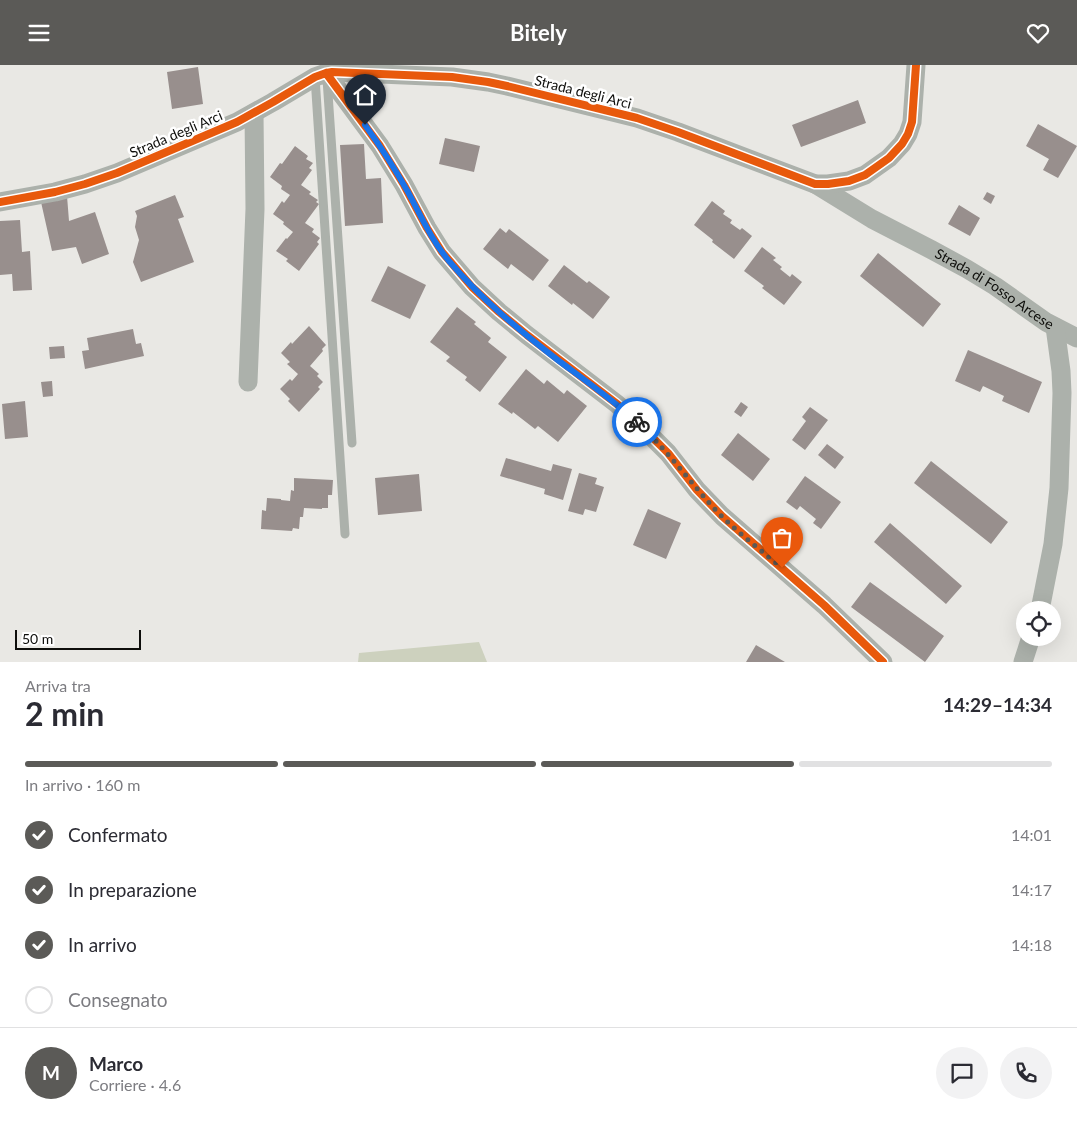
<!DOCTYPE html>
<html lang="it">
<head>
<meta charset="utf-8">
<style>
	:root { --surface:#fff; --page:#f2f2f3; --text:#2b2b33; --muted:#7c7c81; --line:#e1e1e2; --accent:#5b5a57 }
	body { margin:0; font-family:Lato,sans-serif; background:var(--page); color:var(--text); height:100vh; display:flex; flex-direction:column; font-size:19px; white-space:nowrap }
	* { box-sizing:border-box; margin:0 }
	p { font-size:16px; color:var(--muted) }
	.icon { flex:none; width:28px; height:28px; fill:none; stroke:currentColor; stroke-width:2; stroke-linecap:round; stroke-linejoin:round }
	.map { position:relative; height:597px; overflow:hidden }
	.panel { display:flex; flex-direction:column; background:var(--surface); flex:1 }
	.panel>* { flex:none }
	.controls { position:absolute; left:1016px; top:536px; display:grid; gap:10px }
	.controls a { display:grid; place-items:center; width:45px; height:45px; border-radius:50%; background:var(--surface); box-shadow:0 5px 20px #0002; font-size:25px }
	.scale { position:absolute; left:15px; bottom:12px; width:126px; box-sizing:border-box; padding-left:5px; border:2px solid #0e0e0b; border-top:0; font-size:14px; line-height:18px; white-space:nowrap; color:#0e0e0b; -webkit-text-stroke:4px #fff; paint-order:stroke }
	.pin { position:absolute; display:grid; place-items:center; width:42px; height:42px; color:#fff; margin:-51px -21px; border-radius:50% 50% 50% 0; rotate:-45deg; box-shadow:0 0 5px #0007 }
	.pin .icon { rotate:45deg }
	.courier { position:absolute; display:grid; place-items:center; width:50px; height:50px; margin:-25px; border:4px solid #1a73e8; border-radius:50%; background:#fff; color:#222; box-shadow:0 1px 6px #0007 }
	.summary em { font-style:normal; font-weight:700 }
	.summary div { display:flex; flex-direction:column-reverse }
	.summary { display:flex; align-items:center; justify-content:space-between; height:85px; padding:0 25px }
	h1 { font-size:32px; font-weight:700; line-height:38px }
	.bar { display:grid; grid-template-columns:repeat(4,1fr); gap:8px 5px; align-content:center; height:60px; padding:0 25px }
	.bar i { height:6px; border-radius:4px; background:var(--line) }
	.bar .selected { background:var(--accent) }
	.bar p { grid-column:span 4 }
	.line { display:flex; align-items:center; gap:12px; padding:0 25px; border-top:1px solid var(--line) }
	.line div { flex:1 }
	.round { display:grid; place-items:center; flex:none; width:52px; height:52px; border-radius:26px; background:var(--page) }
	ol { padding:0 25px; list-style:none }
	li { display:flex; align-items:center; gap:15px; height:55px }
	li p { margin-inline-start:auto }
	li .icon { padding:5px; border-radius:50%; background:var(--accent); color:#fff; stroke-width:4 }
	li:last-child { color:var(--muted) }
	li i { width:28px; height:28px; border:2px solid var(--line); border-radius:50% }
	header { display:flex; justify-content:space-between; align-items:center; height:65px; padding:0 25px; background:var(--accent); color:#fff; font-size:22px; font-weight:700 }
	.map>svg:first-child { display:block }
	.green { fill:#cdd1be }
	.building { fill:#988f8d }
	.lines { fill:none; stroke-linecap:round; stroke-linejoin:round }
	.lane { stroke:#acb1ab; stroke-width:9 }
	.street { stroke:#acb1ab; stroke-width:19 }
	.cycleway-casing { stroke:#fff; stroke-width:11 }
	.cycleway { stroke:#e8590c; stroke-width:8 }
	.done { stroke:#5b5a57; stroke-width:5; stroke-dasharray:0 9 }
	.route { stroke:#1a73e8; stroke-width:6 }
	.labels { text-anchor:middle; stroke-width:5; stroke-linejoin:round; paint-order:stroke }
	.street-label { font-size:14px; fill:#0e0e0b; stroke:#fff }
</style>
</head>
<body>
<header><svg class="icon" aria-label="menu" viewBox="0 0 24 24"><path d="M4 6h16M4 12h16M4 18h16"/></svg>Bitely<svg class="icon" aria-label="heart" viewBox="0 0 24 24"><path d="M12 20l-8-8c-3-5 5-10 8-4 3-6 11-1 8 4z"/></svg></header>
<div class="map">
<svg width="1077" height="597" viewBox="0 0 1077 597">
	<rect width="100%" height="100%" fill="#e9e8e4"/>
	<path class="green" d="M479 577 487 597H358L359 588Z"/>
	<path class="building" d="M198 2 203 39 172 44 167 7Z
		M858 35 866 58 801 82 792 60Z
		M1038 59 1077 81 1058 113 1043 105 1049 94 1026 81Z
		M445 73 480 81 474 107 439 99Z
		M364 79 366 114 381 113 383 158 345 161 340 80Z
		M295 81 308 91 306 94 313 98 309 103 312 105 301 120 311 127 309 129 318 135 316 137 319 139 305 158 314 164 312 167 320 173 317 177 319 179 299 206 286 196 288 194 276 186 286 173 287 174 293 167 283 159 284 157 273 149 282 136 284 138 290 130 281 124 282 121 270 112 280 98 282 99Z
		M987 127 995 131 991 139 983 134Z
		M175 130 184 152 178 154 194 197 141 217 133 197 139 175 135 162 137 151 135 146Z
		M67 131 69 156 95 147 109 189 82 199 76 182 52 186 41 137Z
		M712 136 725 146 723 149 732 155 730 158 740 165 742 163 752 171 734 194 712 177 713 175 694 160Z
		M959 140 980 153 970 171 948 159Z
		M20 155 22 187 30 186 32 225 13 226 12 209 0 210V156Z
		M500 163 506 168 509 164 549 195 533 216 511 199 508 204 483 184Z
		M762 182 776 193 773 195 782 202 780 204 790 212 792 209 802 217 784 240 762 223 764 221 744 206Z
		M878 188 941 239 923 262 860 211Z
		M564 200 587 218 589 216 610 232 593 254 573 238 572 240 548 221Z
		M388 201 426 220 410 254 371 236Z
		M457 242 476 257 474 259 491 273 488 277 507 292 480 327 465 315 467 312 446 296 450 292 430 277Z
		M309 261 326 280 322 284 323 286 310 301 319 309 317 311 323 317 318 322 320 324 299 347 288 336 290 334 280 324 290 314 292 316 298 309 287 299 290 297 281 288 291 277 292 279Z
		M133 264 136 279 141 278 144 291 85 304 82 286 89 285 87 273Z
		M64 281 65 293 50 294 49 282Z
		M968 285 1042 317 1029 348 1002 336 1004 331 983 321 980 327 955 316Z
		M526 304 544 319 547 315 564 329 567 325 587 341 558 377 538 361 535 364 513 347 512 349 498 339Z
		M52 316 53 331 43 332 41 317Z
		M25 336 28 372 5 374 2 339Z
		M741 337 748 342 741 352 734 347Z
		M810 342 828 355 805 385 792 375 806 356 802 352Z
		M738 368 770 394 753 416 721 390Z
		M827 379 844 392 835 404 818 390Z
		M506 393 551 406 553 399 572 404 563 435 544 429 545 424 500 411Z
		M931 396 1008 457 991 479 914 418Z
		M579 408 597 413 595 419 604 422 596 447 585 444 583 450 568 446Z
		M419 409 422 446 378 450 375 413Z
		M805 411 841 437 821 464 813 458 816 454 800 441 797 445 786 437Z
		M294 413 333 415 332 430H328V443H322V444L304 443 303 452H300L299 464 293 463 292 466 261 464 262 445 266 446 267 433 281 434V435L290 436 291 425 294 426Z
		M648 444 681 458 666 494 633 480Z
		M890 458 962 521 946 539 874 477Z
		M870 517 944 571 925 597 851 542Z
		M756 580 785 597H746Z"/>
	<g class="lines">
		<path class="lane" d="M315 12 345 469
			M327 14 352 378"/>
		<g class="street">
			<path d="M326 8 380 81 404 120 427 163 442 187 472 222 499 247 527 270 617 339 637 357 668 388 697 425 722 451 824 540 883 597"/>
			<path id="s1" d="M815 119 872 154 932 185 967 204 995 221 1046 257 1077 273"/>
			<path d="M0 137 55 127 85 119 117 108 237 57 273 37 315 12 326 8 332 7 452 12 488 17 507 21 637 53 678 67 815 119H828L849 116 865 110 889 93 902 79 908 69 912 57 916 0"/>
			<path d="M248 317 255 144 254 48"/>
			<path d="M1040 545 1053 479 1059 423 1062 328 1061 306 1055 262"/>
			<path d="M1023 597 1031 572"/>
		</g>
		<g class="cycleway-casing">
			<path id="cycleway" d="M326 8 380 81 404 120 427 163 442 187 472 222 499 247 527 270 617 339 637 357 668 388 697 425 722 451 824 540 883 597
				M0 137 55 127 85 119 117 108 237 57 273 37 315 12 326 8 332 7 452 12 488 17 507 21 637 53 678 67 815 119H828L849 116 865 110 889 93 902 79 908 69 912 57 916 0"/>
		</g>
		<use href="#cycleway" class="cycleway"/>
	</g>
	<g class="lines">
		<path class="done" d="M637 357C665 383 687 413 712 441 733 464 758 483 782 503"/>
		<path class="route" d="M365 60C381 82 395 104 408 127 421 151 432 176 449 196 481 234 520 266 559 296 586 316 613 335 637 357"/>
	</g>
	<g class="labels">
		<g class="street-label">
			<text transform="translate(583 27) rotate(14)" y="5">Strada degli Arci</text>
			<text transform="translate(176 69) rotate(-23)" y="5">Strada degli Arci</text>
			<text dy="5" stroke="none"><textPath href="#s1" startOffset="208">Strada di Fosso Arcese</textPath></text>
		</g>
	</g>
</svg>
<div class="controls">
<a><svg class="icon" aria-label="locate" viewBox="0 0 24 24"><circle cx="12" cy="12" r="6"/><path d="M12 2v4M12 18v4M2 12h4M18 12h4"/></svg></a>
</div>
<div class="scale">50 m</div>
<div class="pin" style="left:782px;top:503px;background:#ea580c"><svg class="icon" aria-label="bag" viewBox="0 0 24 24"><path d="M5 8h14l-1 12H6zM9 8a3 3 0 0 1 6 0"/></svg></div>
<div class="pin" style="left:365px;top:60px;background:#1f2937"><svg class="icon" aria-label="home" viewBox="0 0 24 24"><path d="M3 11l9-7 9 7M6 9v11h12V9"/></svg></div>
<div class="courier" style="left:637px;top:357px"><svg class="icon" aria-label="bike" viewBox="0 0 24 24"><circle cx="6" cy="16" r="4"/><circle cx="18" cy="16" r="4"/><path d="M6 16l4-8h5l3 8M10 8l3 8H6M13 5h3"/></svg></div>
</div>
<section class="panel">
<div class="summary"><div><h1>2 min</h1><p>Arriva tra</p></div><em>14:29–14:34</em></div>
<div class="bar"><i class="selected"></i><i class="selected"></i><i class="selected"></i><i></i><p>In arrivo · 160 m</p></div>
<ol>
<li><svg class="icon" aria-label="check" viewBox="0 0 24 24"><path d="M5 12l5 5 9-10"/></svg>Confermato<p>14:01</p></li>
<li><svg class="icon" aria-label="check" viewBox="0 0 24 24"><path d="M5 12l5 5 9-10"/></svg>In preparazione<p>14:17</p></li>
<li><svg class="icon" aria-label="check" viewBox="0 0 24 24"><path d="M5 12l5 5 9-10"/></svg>In arrivo<p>14:18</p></li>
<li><i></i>Consegnato</li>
</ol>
<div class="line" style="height:90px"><b class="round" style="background:var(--accent);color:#fff">M</b><div><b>Marco</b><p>Corriere · 4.6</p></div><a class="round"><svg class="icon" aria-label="chat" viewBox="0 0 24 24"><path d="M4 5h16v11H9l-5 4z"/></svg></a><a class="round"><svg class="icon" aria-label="phone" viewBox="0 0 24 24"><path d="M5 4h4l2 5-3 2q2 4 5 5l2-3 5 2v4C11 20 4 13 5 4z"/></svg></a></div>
</section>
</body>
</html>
